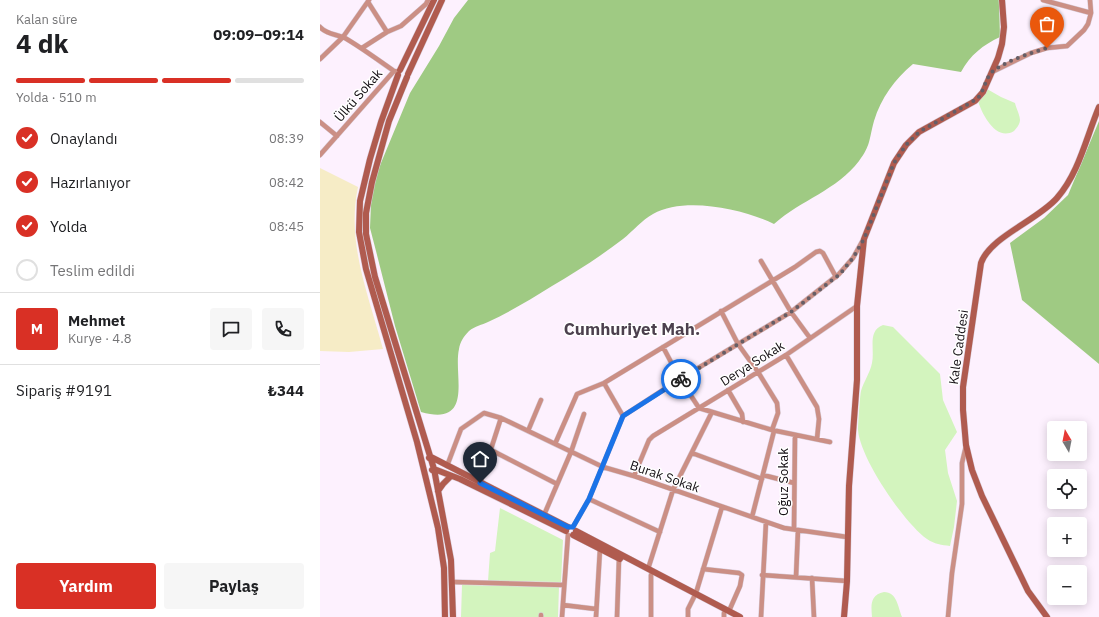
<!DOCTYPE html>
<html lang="tr">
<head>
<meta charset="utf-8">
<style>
	:root { --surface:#fff; --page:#f6f6f6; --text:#202124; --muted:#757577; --line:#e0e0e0; --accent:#d93025 }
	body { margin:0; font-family:"IBM Plex Sans",sans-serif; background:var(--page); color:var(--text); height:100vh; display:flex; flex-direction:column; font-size:15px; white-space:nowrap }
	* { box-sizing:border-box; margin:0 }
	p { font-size:13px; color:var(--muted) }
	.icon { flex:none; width:22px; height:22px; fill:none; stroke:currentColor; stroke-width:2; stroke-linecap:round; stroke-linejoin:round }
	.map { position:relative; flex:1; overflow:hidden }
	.details { display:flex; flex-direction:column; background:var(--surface); width:320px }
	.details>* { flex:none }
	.needle { width:26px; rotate:350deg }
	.buttons { position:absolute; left:727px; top:421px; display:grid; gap:8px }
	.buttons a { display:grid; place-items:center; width:40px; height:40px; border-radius:4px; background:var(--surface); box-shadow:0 2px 10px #0003; font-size:20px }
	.pin { position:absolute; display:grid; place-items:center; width:34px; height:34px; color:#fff; margin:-41px -17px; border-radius:50% 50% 50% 0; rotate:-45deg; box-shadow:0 0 4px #0007 }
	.pin .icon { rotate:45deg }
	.courier { position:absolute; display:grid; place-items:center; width:40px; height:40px; margin:-20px; border:3px solid #1a73e8; border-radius:50%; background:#fff; color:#222; box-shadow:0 1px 5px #0007 }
	.head em { font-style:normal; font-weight:700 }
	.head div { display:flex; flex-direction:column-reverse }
	.head { display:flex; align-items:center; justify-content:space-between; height:68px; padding:0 16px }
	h1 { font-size:26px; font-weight:700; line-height:30px }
	.bar { display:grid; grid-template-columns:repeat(4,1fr); gap:6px 4px; align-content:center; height:48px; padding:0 16px }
	.bar i { height:5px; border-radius:3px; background:var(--line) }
	.bar .active { background:var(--accent) }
	.bar p { grid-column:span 4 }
	.line { display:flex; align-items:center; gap:10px; padding:0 16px; border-top:1px solid var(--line) }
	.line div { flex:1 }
	.round { display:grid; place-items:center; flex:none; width:42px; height:42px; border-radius:4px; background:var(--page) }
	ol { padding:0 16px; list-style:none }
	li { display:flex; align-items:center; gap:12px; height:44px }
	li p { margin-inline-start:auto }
	li .icon { padding:4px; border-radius:50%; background:var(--accent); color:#fff; stroke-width:4 }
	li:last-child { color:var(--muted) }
	li i { width:22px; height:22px; border:2px solid var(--line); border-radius:50% }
	.primary-button { display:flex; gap:8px; margin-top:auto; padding:8px 16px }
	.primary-button a { flex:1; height:46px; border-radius:4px; background:var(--accent); color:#fff; font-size:16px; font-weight:700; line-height:46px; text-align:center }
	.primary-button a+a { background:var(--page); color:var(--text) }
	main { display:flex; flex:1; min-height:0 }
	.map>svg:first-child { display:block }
	.green { fill:#d3f4be }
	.forest { fill:#9fca83 }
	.sand { fill:#f6ecc6 }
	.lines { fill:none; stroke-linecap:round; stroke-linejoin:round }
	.street-casing { stroke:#d8cdd9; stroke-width:5.5 }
	.secondary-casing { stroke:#d8cdd9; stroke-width:7 }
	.street { stroke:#cb8f85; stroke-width:4.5 }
	.secondary { stroke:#b05b4f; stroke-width:6 }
	.done { stroke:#665e66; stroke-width:4; stroke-dasharray:0 7.2 }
	.route { stroke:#1a73e8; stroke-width:5 }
	.labels { text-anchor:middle; stroke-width:3; stroke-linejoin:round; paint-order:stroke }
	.street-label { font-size:13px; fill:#140f14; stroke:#fff }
	.district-label { font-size:17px; font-weight:bold; fill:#4c404e; stroke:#fff }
</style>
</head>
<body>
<main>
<section class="details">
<div class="head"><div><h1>4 dk</h1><p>Kalan süre</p></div><em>09:09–09:14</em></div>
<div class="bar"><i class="active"></i><i class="active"></i><i class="active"></i><i></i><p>Yolda · 510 m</p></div>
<ol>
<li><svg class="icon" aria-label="check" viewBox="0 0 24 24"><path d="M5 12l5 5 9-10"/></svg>Onaylandı<p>08:39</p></li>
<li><svg class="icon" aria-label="check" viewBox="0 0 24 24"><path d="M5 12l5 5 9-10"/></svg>Hazırlanıyor<p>08:42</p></li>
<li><svg class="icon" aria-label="check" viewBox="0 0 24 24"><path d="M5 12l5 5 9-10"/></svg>Yolda<p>08:45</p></li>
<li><i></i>Teslim edildi</li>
</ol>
<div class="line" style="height:72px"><b class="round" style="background:var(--accent);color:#fff">M</b><div><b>Mehmet</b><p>Kurye · 4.8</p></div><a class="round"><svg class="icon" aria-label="chat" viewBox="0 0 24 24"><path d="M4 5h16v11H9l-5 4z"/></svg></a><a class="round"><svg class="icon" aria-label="phone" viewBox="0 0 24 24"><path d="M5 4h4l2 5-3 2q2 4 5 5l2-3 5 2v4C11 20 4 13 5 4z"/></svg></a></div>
<div class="line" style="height:52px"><div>Sipariş #9191</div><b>₺344</b></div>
<div class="primary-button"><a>Yardım</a><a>Paylaş</a></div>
</section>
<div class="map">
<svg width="779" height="617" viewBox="0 0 779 617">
	<rect width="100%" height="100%" fill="#fdf1fe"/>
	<path class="green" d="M667 89 681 97 695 103C696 108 700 115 700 120 700 124 697 128 694 131 676 142 662 114 658 101Z
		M563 325 573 327 620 374 623 400 637 432 625 450 628 473 637 501 634 527 630 546C622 545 614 544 607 539 584 523 540 458 538 430 538 425 540 394 541 391 544 381 550 373 552 363 555 349 547 331 563 325Z
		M180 508 243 540 241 582 168 581 170 553 175 551Z
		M142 585 239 587 238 617H141Z
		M564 592C577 592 578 607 582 617H552C551 605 550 595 564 592Z"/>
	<path class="forest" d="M148 0H679L680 37C663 45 650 55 641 72L593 64C575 79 561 98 554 121 549 139 551 145 539 161 517 190 481 200 454 224 423 209 365 196 333 214 322 220 313 231 303 239 281 256 256 272 232 286 211 299 190 312 168 322 162 325 155 326 149 331 144 336 140 342 139 349 133 375 155 427 101 412L75 326 56 251 50 228 51 203 56 175 90 93 119 46 134 18Z
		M779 121V364L702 300 690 243 724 218 748 195Z"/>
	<path class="sand" d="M0 168 38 187C26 243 49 296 63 349L29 352 0 351Z"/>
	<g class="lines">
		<g class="street-casing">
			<path id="street" d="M723 0 771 13
				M48 2 67 32
				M0 27C7 35 17 34 25 38 42 48 58 60 74 71
				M42 48 67 32 81 26 106 4 108 0
				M0 59 23 37 49 0
				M672 72 711 53 727 48 747 46 764 30 768 24 771 13 770 0
				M0 122 17 136
				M0 155 74 71 79 72
				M441 261 471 312 490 338
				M401 311 418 344 438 372 457 403 458 413 452 430
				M343 347 360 379 379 408 452 430 510 442
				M466 355 497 407 499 419 497 439
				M284 383 303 416
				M408 390 422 414 423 422
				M208 431 221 400
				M235 444 257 394 284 383 475 267 496 252 500 251 503 253 516 277
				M171 450 237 484
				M372 453 442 479
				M127 466 141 429 164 413 181 418 283 467 314 476 464 528 527 537
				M443 475 474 483
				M314 476 329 440 333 436 466 355 537 306
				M160 483 181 418
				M269 499 340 532
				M224 515 251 452 264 414
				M432 517 454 431
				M253 527 269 499 303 416 360 379 471 312 519 274 533 258 543 240
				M474 529 475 435
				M328 569 353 490 392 412
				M383 569 419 573 422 575 420 586 409 611
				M442 575 527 581
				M476 577 478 530
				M492 578 494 617
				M133 582 244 585
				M243 605 276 609
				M404 613V617
				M221 617V615
				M242 617 248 535
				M276 617 280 549
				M297 617 299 559
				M331 617V575
				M368 617V609L376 593 402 507
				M441 617 446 522
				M628 617 632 573 642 504V463L646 446"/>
		</g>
		<g class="secondary-casing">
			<path id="secondary" d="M80 70 114 0
				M88 74 122 0
				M78 75 61 122 50 159 40 201 39 232 46 269 97 442 118 528 124 568 125 617
				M87 77 69 121 52 182 46 213V234L55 277 114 469 131 560 133 617
				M109 458 111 457 248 527
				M112 470 114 469 140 479 246 531
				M118 491 123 484 131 476
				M256 531 420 617
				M253 535 300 559
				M524 617 527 581 529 486 537 380V306L544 239 574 163 586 145 599 132 655 101 663 92 678 58 682 44 684 27 682 0
				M727 617 708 591 662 496 652 470 646 445 643 410V387L661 263C670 237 718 220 737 198 759 173 766 138 779 107"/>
		</g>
		<use href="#street" class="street"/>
		<use href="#secondary" class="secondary"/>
	</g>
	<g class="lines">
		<path class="done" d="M361 379 471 312 520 274 533 258 544 239 574 163 586 145 599 132 657 99C664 92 665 79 672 72 683 62 713 52 727 48"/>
		<path class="route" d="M160 483 248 527H253L269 499 303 416 361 379"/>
	</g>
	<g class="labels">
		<g class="street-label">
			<text transform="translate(38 95) rotate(-49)" y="5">Ülkü Sokak</text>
			<text transform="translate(638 347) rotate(-82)" y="5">Kale Caddesi</text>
			<text transform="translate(432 363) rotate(-32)" y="5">Derya Sokak</text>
			<text transform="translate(345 476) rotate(19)" y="5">Burak Sokak</text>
			<text transform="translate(463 482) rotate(-90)" y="5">Oğuz Sokak</text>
		</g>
		<g class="district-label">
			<text x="312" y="335">Cumhuriyet Mah.</text>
		</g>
	</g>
</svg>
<div class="buttons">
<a><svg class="needle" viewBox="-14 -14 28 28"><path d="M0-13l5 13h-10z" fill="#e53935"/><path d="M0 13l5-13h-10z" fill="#757577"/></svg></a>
<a><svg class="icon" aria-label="locate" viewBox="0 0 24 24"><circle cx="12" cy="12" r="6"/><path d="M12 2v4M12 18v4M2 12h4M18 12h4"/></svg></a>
<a>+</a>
<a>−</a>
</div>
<div class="pin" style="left:727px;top:48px;background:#ea580c"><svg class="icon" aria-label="bag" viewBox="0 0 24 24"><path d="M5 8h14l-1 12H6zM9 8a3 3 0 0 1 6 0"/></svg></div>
<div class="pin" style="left:160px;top:483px;background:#1f2937"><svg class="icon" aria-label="home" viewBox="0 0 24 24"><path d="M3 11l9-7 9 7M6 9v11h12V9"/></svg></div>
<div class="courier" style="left:361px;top:379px"><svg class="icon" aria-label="bike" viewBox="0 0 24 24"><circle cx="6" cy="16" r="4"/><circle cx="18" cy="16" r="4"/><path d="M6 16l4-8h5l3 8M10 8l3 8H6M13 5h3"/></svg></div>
</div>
</main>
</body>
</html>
